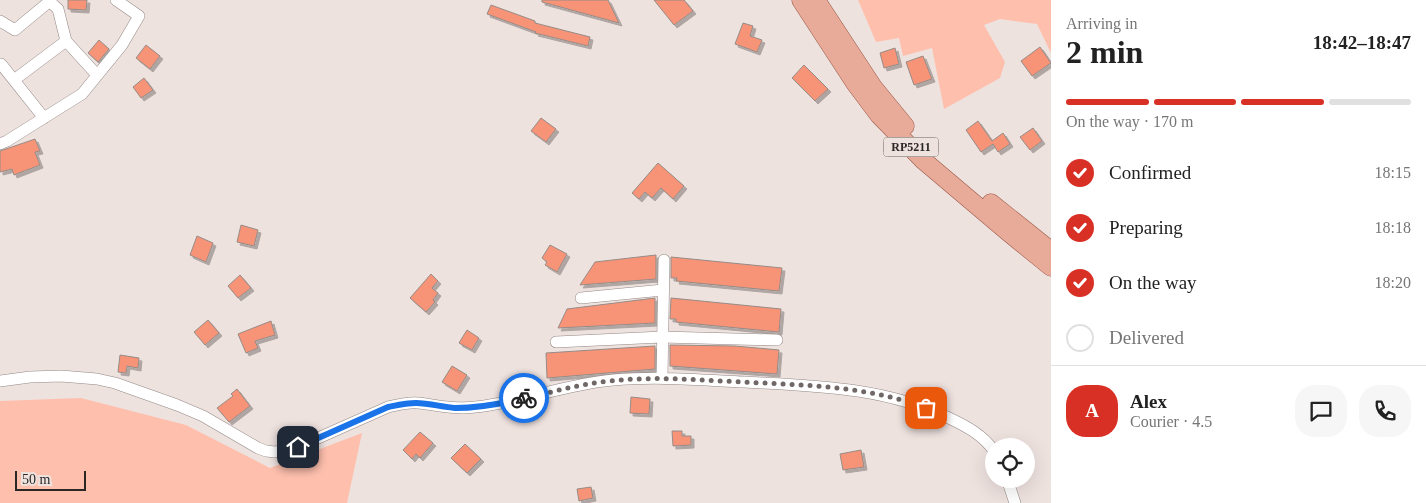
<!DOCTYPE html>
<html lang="en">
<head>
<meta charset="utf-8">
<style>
	:root { --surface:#fff; --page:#f6f6f6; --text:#222; --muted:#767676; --line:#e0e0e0; --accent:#d93025 }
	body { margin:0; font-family:Georgia,serif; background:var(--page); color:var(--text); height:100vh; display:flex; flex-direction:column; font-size:19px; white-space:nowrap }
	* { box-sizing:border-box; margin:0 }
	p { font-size:16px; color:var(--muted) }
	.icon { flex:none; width:28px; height:28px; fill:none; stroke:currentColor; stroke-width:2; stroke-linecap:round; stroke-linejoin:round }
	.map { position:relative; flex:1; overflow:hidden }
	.details { display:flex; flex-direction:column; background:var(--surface); width:375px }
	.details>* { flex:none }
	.buttons { position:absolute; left:985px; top:438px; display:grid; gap:10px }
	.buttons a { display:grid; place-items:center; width:50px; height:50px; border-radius:50%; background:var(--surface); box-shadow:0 5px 20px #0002; font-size:25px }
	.scale { position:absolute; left:15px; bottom:12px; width:71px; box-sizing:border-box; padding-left:5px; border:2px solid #2b2725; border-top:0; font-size:14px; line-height:18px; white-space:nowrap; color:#2b2725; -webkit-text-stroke:4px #eee2df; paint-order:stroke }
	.pin { position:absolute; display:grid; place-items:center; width:42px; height:42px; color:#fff; margin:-21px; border-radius:10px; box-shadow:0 2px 8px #0006 }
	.courier { position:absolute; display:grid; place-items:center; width:50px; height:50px; margin:-25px; border:4px solid #1a73e8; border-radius:50%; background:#fff; color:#222; box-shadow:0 1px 6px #0007 }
	.summary em { font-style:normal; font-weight:700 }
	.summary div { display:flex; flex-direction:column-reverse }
	.summary { display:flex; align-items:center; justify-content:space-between; height:85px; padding:0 15px }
	h1 { font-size:32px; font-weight:700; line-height:38px }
	.bar { display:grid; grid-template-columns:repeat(4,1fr); gap:8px 5px; align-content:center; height:60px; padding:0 15px }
	.bar i { height:6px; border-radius:4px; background:var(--line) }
	.bar .on { background:var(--accent) }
	.bar p { grid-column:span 4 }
	.line { display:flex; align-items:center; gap:12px; padding:0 15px; border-top:1px solid var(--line) }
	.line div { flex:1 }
	.round { display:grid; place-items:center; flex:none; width:52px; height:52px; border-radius:20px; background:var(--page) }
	ol { padding:0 15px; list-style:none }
	li { display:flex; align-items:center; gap:15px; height:55px }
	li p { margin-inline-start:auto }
	li .icon { padding:5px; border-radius:50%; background:var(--accent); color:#fff; stroke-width:4 }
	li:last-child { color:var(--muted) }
	li i { width:28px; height:28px; border:2px solid var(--line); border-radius:50% }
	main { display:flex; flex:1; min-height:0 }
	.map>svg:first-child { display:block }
	.green { fill:#febfad }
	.building { fill:#f79376; stroke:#968b87; filter:url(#shadow) }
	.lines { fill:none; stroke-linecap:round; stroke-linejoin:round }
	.street-casing { stroke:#938885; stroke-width:12 }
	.primary-casing { stroke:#9b5846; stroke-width:19 }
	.street { stroke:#fff; stroke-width:11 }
	.primary { stroke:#e8ab9a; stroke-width:18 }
	.done { stroke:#6f6866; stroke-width:5; stroke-dasharray:0 9 }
	.route { stroke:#1a73e8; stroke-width:6 }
	.labels { text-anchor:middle; stroke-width:5; stroke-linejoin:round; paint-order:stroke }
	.shield { fill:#eee2df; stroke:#665f5d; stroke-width:1 }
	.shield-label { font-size:12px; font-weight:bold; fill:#2b2725 }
</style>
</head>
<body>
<main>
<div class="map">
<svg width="1051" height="503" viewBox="0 0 1051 503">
	<defs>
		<filter id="shadow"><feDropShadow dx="3" dy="3" stdDeviation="0" flood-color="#0004"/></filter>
	</defs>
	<rect width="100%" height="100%" fill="#eee2df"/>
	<path class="green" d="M858 0H1051V53L1037 24 1000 19 984 25 1005 62 1000 78 944 109 932 48 903 56 899 38 876 42Z
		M81 398 186 425 270 468 362 433 347 503H0V401Z"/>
	<path class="building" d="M68 0H87L86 10 68 9Z
		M542 0H608L619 23 542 2Z
		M654 0H684L693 11 674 25Z
		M491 5 535 21V23L590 37 588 46 535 33 536 32 487 14Z
		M743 23 753 26 750 36 762 40 757 52 735 44Z
		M99 40 109 49 98 62 88 53Z
		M146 45 160 56 150 69 136 58Z
		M1040 47 1051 63 1032 76 1021 61Z
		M895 48 899 64 884 68 880 53Z
		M923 56 932 79 914 85 906 62Z
		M804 65 828 89 815 101 792 78Z
		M144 78 153 90 141 98 133 87Z
		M541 118 556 129 546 142 531 131Z
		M978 121 992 141 1003 133 1010 144 998 152 993 144 981 152 966 130Z
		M1033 128 1042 141 1030 150 1020 137Z
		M35 139 40 151 35 152 40 165 14 175 12 169 0 172V151Z
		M658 163 684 186 673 199 661 188 652 198 645 192 639 199 632 193Z
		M241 225 258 230 254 246 237 242Z
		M197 236 213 243 206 262 190 255Z
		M550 245 567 254 557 272 545 265 547 262 542 258Z
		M656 255V279L580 285 595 262Z
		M671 257 782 268 779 291 676 281 677 278H671Z
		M431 274 438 281 432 288 438 293 433 300 435 302 426 312 410 298Z
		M240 275 251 288 238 298 228 286Z
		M655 298V323L558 328 567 309Z
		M671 298 781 309 779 332 676 322V319H670Z
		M208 320 219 333 205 345 194 332Z
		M271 321 275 335 255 341 258 348 246 353 238 334Z
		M467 330 479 338 472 350 459 343Z
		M670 345 735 346 779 350 777 374 670 366Z
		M655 346V369L547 378 546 353Z
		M120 355 139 358 138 368 127 366 126 373 118 372Z
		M452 366 467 375 457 391 442 382Z
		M237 389 250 406 229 422 217 408 233 396 231 394Z
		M631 397 650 399 649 414 630 413Z
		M672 431H682V436H691V445L673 446Z
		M420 432 433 443 420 458 416 454 412 459 403 450Z
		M465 444 481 459 467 473 451 458Z
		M861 450 864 467 843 470 840 454Z
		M591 487 593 498 579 501 577 489Z"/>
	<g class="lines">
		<g class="street-casing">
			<path id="street" d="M48 0 58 9 66 41 97 75
				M0 21 15 30 50 1
				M1 64 44 118
				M14 80 66 41
				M0 144 7 141 82 94 122 45 139 16 116 0
				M581 298 663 290
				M556 342 662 337 777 340
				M662 378 664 260
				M0 381 30 377 61 376 97 379 115 383 177 405 203 416 258 448 266 451 275 452 298 447 388 407C398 405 408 402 418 403 437 405 456 410 475 407 522 402 566 384 613 380 657 376 701 380 745 382 816 386 884 387 949 418 966 426 983 435 994 451
				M1007 479 1015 503"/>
		</g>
		<g class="primary-casing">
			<path id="primary" d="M801 0 855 83 879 115 924 161 1008 232 1051 267
				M816 0 873 87 905 126
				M991 203 1051 251"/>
		</g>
		<use href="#street" class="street"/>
		<use href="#primary" class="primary"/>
	</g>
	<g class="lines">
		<path class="done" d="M524 398C554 392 579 384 610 381 654 376 698 380 742 382 804 385 868 386 926 408"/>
		<path class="route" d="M298 447 388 407C398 405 406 403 416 403 429 403 442 407 455 408 479 408 501 404 524 398"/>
	</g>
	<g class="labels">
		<rect class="shield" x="883.5" y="137.5" width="55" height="19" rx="4"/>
		<g class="shield-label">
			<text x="911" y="151">RP5211</text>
		</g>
	</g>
</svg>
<div class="buttons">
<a><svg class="icon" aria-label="locate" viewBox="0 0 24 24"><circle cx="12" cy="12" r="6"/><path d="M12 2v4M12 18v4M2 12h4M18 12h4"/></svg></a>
</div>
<div class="scale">50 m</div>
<div class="pin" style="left:926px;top:408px;background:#ea580c"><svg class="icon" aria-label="bag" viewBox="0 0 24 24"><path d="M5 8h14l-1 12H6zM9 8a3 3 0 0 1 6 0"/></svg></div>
<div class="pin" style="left:298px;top:447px;background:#1f2937"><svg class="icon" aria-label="home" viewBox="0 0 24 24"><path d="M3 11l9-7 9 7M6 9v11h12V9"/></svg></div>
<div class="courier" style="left:524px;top:398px"><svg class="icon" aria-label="bike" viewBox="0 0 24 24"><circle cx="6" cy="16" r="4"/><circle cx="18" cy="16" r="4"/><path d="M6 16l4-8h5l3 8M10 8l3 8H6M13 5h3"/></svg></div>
</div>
<section class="details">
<div class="summary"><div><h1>2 min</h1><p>Arriving in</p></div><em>18:42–18:47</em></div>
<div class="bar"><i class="on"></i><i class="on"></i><i class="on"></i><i></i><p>On the way · 170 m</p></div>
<ol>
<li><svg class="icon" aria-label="check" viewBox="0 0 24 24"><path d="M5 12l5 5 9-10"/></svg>Confirmed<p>18:15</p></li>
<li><svg class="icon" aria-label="check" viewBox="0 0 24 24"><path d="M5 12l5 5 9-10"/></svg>Preparing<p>18:18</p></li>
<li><svg class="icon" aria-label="check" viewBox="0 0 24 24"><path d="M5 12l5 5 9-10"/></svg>On the way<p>18:20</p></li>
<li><i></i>Delivered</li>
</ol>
<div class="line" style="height:90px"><b class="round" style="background:var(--accent);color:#fff">A</b><div><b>Alex</b><p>Courier · 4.5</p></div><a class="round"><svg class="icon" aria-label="chat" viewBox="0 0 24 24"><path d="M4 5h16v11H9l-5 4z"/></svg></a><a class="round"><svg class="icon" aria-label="phone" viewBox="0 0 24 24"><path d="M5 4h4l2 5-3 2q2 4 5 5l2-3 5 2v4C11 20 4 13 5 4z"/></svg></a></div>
</section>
</main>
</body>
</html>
